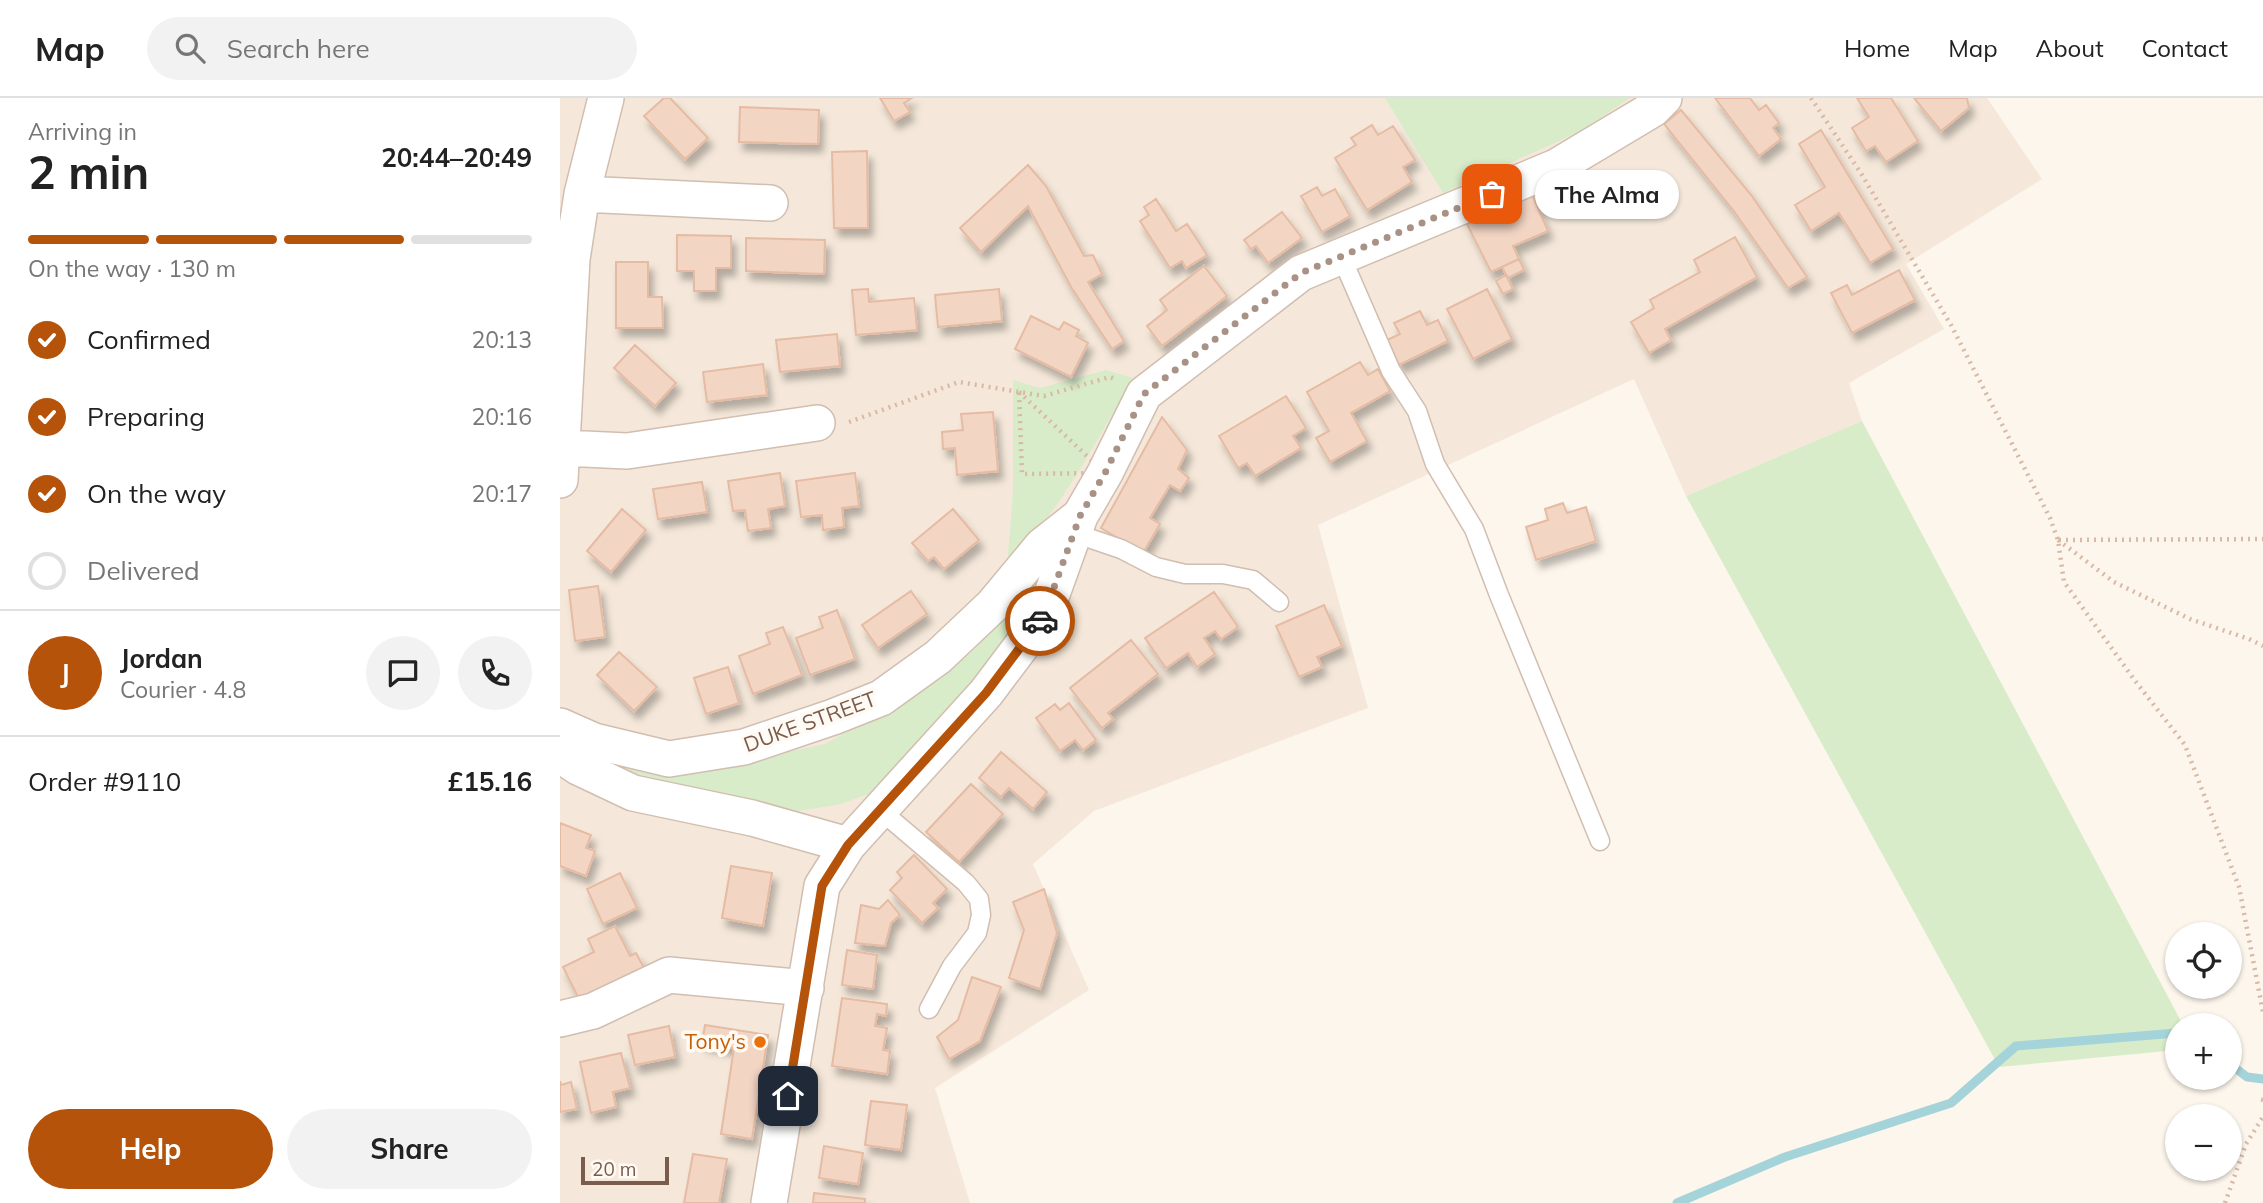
<!DOCTYPE html>
<html lang="en">
<head>
<meta charset="utf-8">
<style>
	:root { --surface:#fff; --page:#f2f2f2; --text:#222; --muted:#767676; --line:#e0e0e0; --accent:#b45309 }
	body { margin:0; font-family:Mulish,sans-serif; background:var(--page); color:var(--text); height:100vh; display:flex; flex-direction:column; font-size:26px; white-space:nowrap }
	* { box-sizing:border-box; margin:0 }
	p { font-size:23px; color:var(--muted) }
	.icon { flex:none; width:38px; height:38px; fill:none; stroke:currentColor; stroke-width:2; stroke-linecap:round; stroke-linejoin:round }
	.map { position:relative; flex:1; overflow:hidden }
	.drawer { display:flex; flex-direction:column; background:var(--surface); width:560px }
	.drawer>* { flex:none }
	.controls { position:absolute; left:1605px; top:824px; display:grid; gap:14px }
	.controls a { display:grid; place-items:center; width:77px; height:77px; border-radius:50%; background:var(--surface); box-shadow:0 2px 5px #0004; font-size:35px }
	.scale { position:absolute; left:21px; bottom:18px; width:88px; box-sizing:border-box; padding-left:7px; border:4px solid #7a5c4d; border-top:0; font-size:19px; line-height:24px; white-space:nowrap; color:#7a5c4d; -webkit-text-stroke:5px #fffaf3; paint-order:stroke }
	.pin { position:absolute; display:grid; place-items:center; width:60px; height:60px; color:#fff; margin:-30px; border-radius:14px; box-shadow:0 4px 10px #0006 }
	.courier { position:absolute; display:grid; place-items:center; width:70px; height:70px; margin:-35px; border:5px solid #b45309; border-radius:50%; background:#fff; color:#222; box-shadow:0 2px 9px #0007 }
	.bubble { position:absolute; height:49px; border-radius:24px; background:var(--surface); box-shadow:0 2px 5px #0004; font-size:23px; font-weight:700; line-height:49px; text-align:center }
	.summary em { font-style:normal; font-weight:700 }
	.summary div { display:flex; flex-direction:column-reverse }
	.summary { display:flex; align-items:center; justify-content:space-between; height:119px; padding:0 28px }
	h1 { font-size:46px; font-weight:700; line-height:52px }
	.bar { display:grid; grid-template-columns:repeat(4,1fr); gap:10px 7px; align-content:center; height:84px; padding:0 28px }
	.bar i { height:9px; border-radius:5px; background:var(--line) }
	.bar .selected { background:var(--accent) }
	.bar p { grid-column:span 4 }
	.line { display:flex; align-items:center; gap:18px; padding:0 28px; border-top:2px solid var(--line) }
	.line div { flex:1 }
	.round { display:grid; place-items:center; flex:none; width:74px; height:74px; border-radius:37px; background:var(--page) }
	ol { padding:0 28px; list-style:none }
	li { display:flex; align-items:center; gap:21px; height:77px }
	li p { margin-inline-start:auto }
	li .icon { padding:7px; border-radius:50%; background:var(--accent); color:#fff; stroke-width:4 }
	li:last-child { color:var(--muted) }
	li i { width:38px; height:38px; border:4px solid var(--line); border-radius:50% }
	.cta { display:flex; gap:14px; margin-top:auto; padding:14px 28px }
	.cta a { flex:1; height:80px; border-radius:42px; background:var(--accent); color:#fff; font-size:28px; font-weight:700; line-height:80px; text-align:center }
	.cta a+a { background:var(--page); color:var(--text) }
	header { display:flex; align-items:center; gap:42px; box-sizing:border-box; height:98px; padding:0 35px; background:var(--surface); border-bottom:2px solid var(--line) }
	header strong { font-size:33px }
	nav { display:flex; gap:38px; margin-inline-start:auto; font-size:24px }
	.search { width:490px; height:63px; background:var(--page); display:flex; align-items:center; gap:18px; box-sizing:border-box; padding:0 24px; border-radius:38px; color:var(--muted); font-size:26px }
	main { display:flex; flex:1; min-height:0 }
	.map>svg:first-child { display:block }
	.residential { fill:#f5e8da }
	.green { fill:#d8ecc9 }
	.lines { fill:none; stroke-linecap:round; stroke-linejoin:round }
	.stream { stroke:#a5d3da; stroke-width:9 }
	.building { fill:#f3d5c3; stroke:#e6bba3; stroke-width:2; filter:url(#shadow) }
	.service-casing { stroke:#d1beb0; stroke-width:21 }
	.minor-casing { stroke:#d1beb0; stroke-width:38 }
	.path { stroke:#d9b8a5; stroke-width:4.5; stroke-dasharray:2 5; stroke-linecap:butt }
	.service { stroke:#fff; stroke-width:18 }
	.minor { stroke:#fff; stroke-width:35 }
	.done { stroke:#a89285; stroke-width:7; stroke-dasharray:0 12.6 }
	.route { stroke:#b45309; stroke-width:9 }
	.food-dot { fill:#e8710a; stroke:#fffaf3; stroke-width:2.5 }
	.labels { text-anchor:middle; stroke-width:7; stroke-linejoin:round; paint-order:stroke }
	.street-label { font-size:21px; fill:#7a5c4d; stroke:#fffaf3 }
	.food-label { font-size:21px; fill:#c56008; stroke:#fffaf3; text-anchor:end }
</style>
</head>
<body>
<header>
<strong>Map</strong>
<div class="search"><svg class="icon" aria-label="search" viewBox="0 0 24 24"><circle cx="10" cy="10" r="6"/><path d="M15 15l6 6"/></svg>Search here</div>
<nav><a>Home</a><a>Map</a><a>About</a><a>Contact</a></nav>
</header>
<main>
<section class="drawer">
<div class="summary"><div><h1>2 min</h1><p>Arriving in</p></div><em>20:44–20:49</em></div>
<div class="bar"><i class="selected"></i><i class="selected"></i><i class="selected"></i><i></i><p>On the way · 130 m</p></div>
<ol>
<li><svg class="icon" aria-label="check" viewBox="0 0 24 24"><path d="M5 12l5 5 9-10"/></svg>Confirmed<p>20:13</p></li>
<li><svg class="icon" aria-label="check" viewBox="0 0 24 24"><path d="M5 12l5 5 9-10"/></svg>Preparing<p>20:16</p></li>
<li><svg class="icon" aria-label="check" viewBox="0 0 24 24"><path d="M5 12l5 5 9-10"/></svg>On the way<p>20:17</p></li>
<li><i></i>Delivered</li>
</ol>
<div class="line" style="height:126px"><b class="round" style="background:var(--accent);color:#fff">J</b><div><b>Jordan</b><p>Courier · 4.8</p></div><a class="round"><svg class="icon" aria-label="chat" viewBox="0 0 24 24"><path d="M4 5h16v11H9l-5 4z"/></svg></a><a class="round"><svg class="icon" aria-label="phone" viewBox="0 0 24 24"><path d="M5 4h4l2 5-3 2q2 4 5 5l2-3 5 2v4C11 20 4 13 5 4z"/></svg></a></div>
<div class="line" style="height:91px"><div>Order #9110</div><b>£15.16</b></div>
<div class="cta"><a>Help</a><a>Share</a></div>
</section>
<div class="map">
<svg width="1703" height="1105" viewBox="0 0 1703 1105">
	<defs>
		<filter id="shadow"><feDropShadow dx="4.5" dy="8" stdDeviation="3.5" flood-color="#0004"/></filter>
	</defs>
	<rect width="100%" height="100%" fill="#fdf6ec"/>
	<path class="residential" d="M0 0H1427L1482 81 1346 166 1384 231 1289 285 1302 323 1126 398 1074 281 758 427 808 610 534 713 473 766 529 892 375 990 410 1105H0Z"/>
	<path class="green" d="M825 0H1070L1019 34 883 95Z
		M546 272 573 280C535 347 499 413 447 470L453 394V282L480 290Z
		M1302 323 1623 927 1617 928V952L1439 969 1126 398Z
		M491 457 476 498 448 547 315 694 277 707 192 720 54 675 0 638 151 670 265 646 382 580 418 548Z"/>
	<g class="lines">
		<path class="stream" d="M1670 966 1687 979 1703 981
			M1117 1105 1225 1059 1391 1005 1456 948 1617 935"/>
	</g>
	<path class="building" d="M104 0H110L148 40 125 61 84 18Z
		M320 0H352L344 5 350 14 334 23Z
		M1155 0H1190L1199 12 1206 7 1219 25 1213 30 1221 41 1199 58Z
		M1297 0H1331L1358 43 1326 64 1315 48 1306 53 1292 30 1309 19Z
		M1354 0H1407L1409 10 1381 33Z
		M180 9 259 12 258 46 179 44Z
		M1121 12 1192 98 1247 179 1228 190 1173 112 1104 26Z
		M812 27 818 37 833 28 855 62 843 69 852 84 807 112 775 60 796 47 791 40Z
		M1261 32 1333 151 1310 165 1279 115 1251 133 1235 107 1265 89 1239 46Z
		M307 53 308 130H274L272 54Z
		M468 67 486 88 524 158 533 157 542 176 528 184 564 243 552 251 511 189 468 108 421 154 400 130Z
		M757 89 762 98 775 91 790 118 762 134 741 98Z
		M972 96 988 133 953 148 959 161 931 174 907 126Z
		M596 101 616 133 627 126 647 157 626 170 622 163 610 170 580 123 589 117 584 109Z
		M722 114 742 140 708 165 696 148 691 151 684 142Z
		M117 137 171 138V170H156V193H134V173H117Z
		M1175 139 1197 179 1105 231 1111 242 1089 255 1071 224 1094 210 1090 202 1140 174 1134 162Z
		M186 140 265 142 264 176 186 173Z
		M959 161 964 172 948 180 942 169Z
		M56 164H88V199H102L103 230H56Z
		M644 168 667 198 602 248 587 228 607 212 600 202Z
		M1339 172 1355 202 1292 235 1271 195 1287 187 1292 197Z
		M946 177 953 191 943 196 936 183Z
		M308 191 309 204 354 200 357 232 296 237 292 192Z
		M439 191 442 223 378 229 375 197Z
		M927 191 952 241 913 261 887 211Z
		M860 213 867 227 878 222 888 243 839 267 827 242 840 236 834 225Z
		M471 218 499 232 504 224 519 232 516 238 528 245 511 279 455 251Z
		M277 236 280 268 220 274 216 242Z
		M75 247 116 285 95 308 54 270Z
		M800 264 808 277 818 271 830 293 791 315 807 343 770 364 756 340 769 333 747 294Z
		M203 266 207 297 147 304 143 274Z
		M726 298 746 330 733 338 741 350 695 378 687 365 678 370 659 338Z
		M433 314 438 373 397 377 395 350 383 351 382 334 403 332 401 316Z
		M602 319 627 352 618 371 629 380 620 393 610 387 590 420 600 426 583 455 541 430Z
		M220 375 225 408 208 411 211 430 188 433 185 412 173 413 168 383Z
		M295 375 299 408 282 410 284 429 263 432 262 417 241 419 236 383Z
		M142 384 147 414 98 421 93 391Z
		M1003 405 1007 415 1026 409 1036 443 976 462 966 429 988 422 985 411Z
		M62 411 86 432 51 474 27 453Z
		M393 411 419 442 384 471 374 459 368 463 352 445Z
		M38 488 45 539 15 543 9 492Z
		M351 493 367 516 318 550 302 527Z
		M654 494 678 529 661 541 655 533 644 540 655 556 637 569 628 555 606 570 585 540Z
		M764 507 782 548 757 559 762 569 739 579 716 528Z
		M277 512 295 561 250 577 236 540 263 530 259 519Z
		M223 529 242 577 193 596 179 558 210 546 206 535Z
		M571 542 598 576 548 615 553 621 542 630 510 590Z
		M59 554 97 589 74 613 37 577Z
		M168 569 179 605 146 616 134 580Z
		M509 605 536 642 523 652 515 642 500 653 476 620 495 606 500 612Z
		M441 654 487 694 473 711 449 690 441 699 419 680Z
		M411 686 443 716 399 764 366 734Z
		M0 725 31 737 26 750 35 753 26 778 0 768Z
		M354 757 387 791 373 805 378 810 362 825 330 792 342 780 337 774Z
		M171 768 212 775 203 828 162 820Z
		M60 775 77 810 43 826 27 791Z
		M484 791 497 835 480 891 449 880 464 832 453 804Z
		M328 802 340 817 331 825 325 848 295 845 301 807 319 811Z
		M55 828 70 858 76 855 84 870 19 901 3 869 34 854 28 841Z
		M287 852 317 857 313 891 282 887Z
		M412 879 441 889 420 943 389 961 377 939 398 922Z
		M282 900 327 906 326 918 317 916 315 928 327 930 323 952 330 953 327 976 272 968Z
		M145 927 208 937 192 1041 161 1036 174 950 142 945Z
		M109 928 115 959 75 967 68 937Z
		M61 955 70 990 53 994 56 1009 31 1015 20 964Z
		M0 983 1 987 11 984 17 1011 0 1014Z
		M311 1003 347 1007 341 1052 305 1047Z
		M264 1048 303 1055 298 1086 259 1080Z
		M133 1056 167 1061 159 1105H124Z
		M254 1095 305 1101V1105H253Z"/>
	<g class="lines">
		<g class="service-casing">
			<path id="service" d="M781 158 831 273 857 313 875 366 914 431 939 497 1040 743
				M514 435 561 451 596 469 625 476H663L693 482 719 504
				M320 712 406 785 419 801 421 817 417 835 392 868 369 911"/>
		</g>
		<g class="minor-casing">
			<path id="minor" d="M22 96 210 105
				M3 350 67 353 257 325
				M0 382 12 161 22 96 46 0
				M0 628 34 643 109 661 184 649 273 619 321 600 378 559 433 507 482 448 520 418
				M0 657 18 669 73 695 192 720 288 747
				M0 921 33 913 109 877 246 890
				M209 1105 262 788 288 747 426 595 484 518 520 418 545 375 584 296 741 175 996 69 1093 11 1104 0"/>
		</g>
		<path class="path" d="M1251 0 1302 77 1391 227 1490 420 1498 442 1504 484 1576 584 1625 647 1679 789 1703 914
			M459 294 545 375 462 376Z
			M289 324 399 284 484 298 550 279 555 281
			M1498 442 1554 484 1630 521 1689 541 1703 548
			M1499 442 1703 441
			M1703 1002 1700 1001 1703 1003
			M1665 1105 1686 1046 1703 1019"/>
		<use href="#service" class="service"/>
		<use href="#minor" class="minor"/>
	</g>
	<g class="lines">
		<path class="done" d="M480 523 484 517 520 418 545 375 584 296 741 175 932 96"/>
		<path class="route" d="M228 998 262 788 288 747 426 595 480 523"/>
	</g>
	<circle class="food-dot" cx="200" cy="944" r="7"/>
	<g class="labels">
		<g class="street-label">
			<text transform="translate(250 624) rotate(-20)" y="7">DUKE STREET</text>
		</g>
		<g class="food-label">
			<text x="186" y="951">Tony's</text>
		</g>
	</g>
</svg>
<div class="controls">
<a><svg class="icon" aria-label="locate" viewBox="0 0 24 24"><circle cx="12" cy="12" r="6"/><path d="M12 2v4M12 18v4M2 12h4M18 12h4"/></svg></a>
<a>+</a>
<a>−</a>
</div>
<div class="scale">20 m</div>
<div class="pin" style="left:932px;top:96px;background:#ea580c"><svg class="icon" aria-label="bag" viewBox="0 0 24 24"><path d="M5 8h14l-1 12H6zM9 8a3 3 0 0 1 6 0"/></svg></div>
<div class="pin" style="left:228px;top:998px;background:#1f2937"><svg class="icon" aria-label="home" viewBox="0 0 24 24"><path d="M3 11l9-7 9 7M6 9v11h12V9"/></svg></div>
<div class="courier" style="left:480px;top:523px"><svg class="icon" aria-label="car" viewBox="0 0 24 24"><path d="M5 17H2v-5l4-1 3-4h7l3 4 3 1v5h-3M9 17h6M6 11h13"/><circle cx="7" cy="17" r="2"/><circle cx="17" cy="17" r="2"/></svg></div>
<div class="bubble" style="left:975px;top:72px;width:144px">The Alma</div>
</div>
</main>
</body>
</html>
